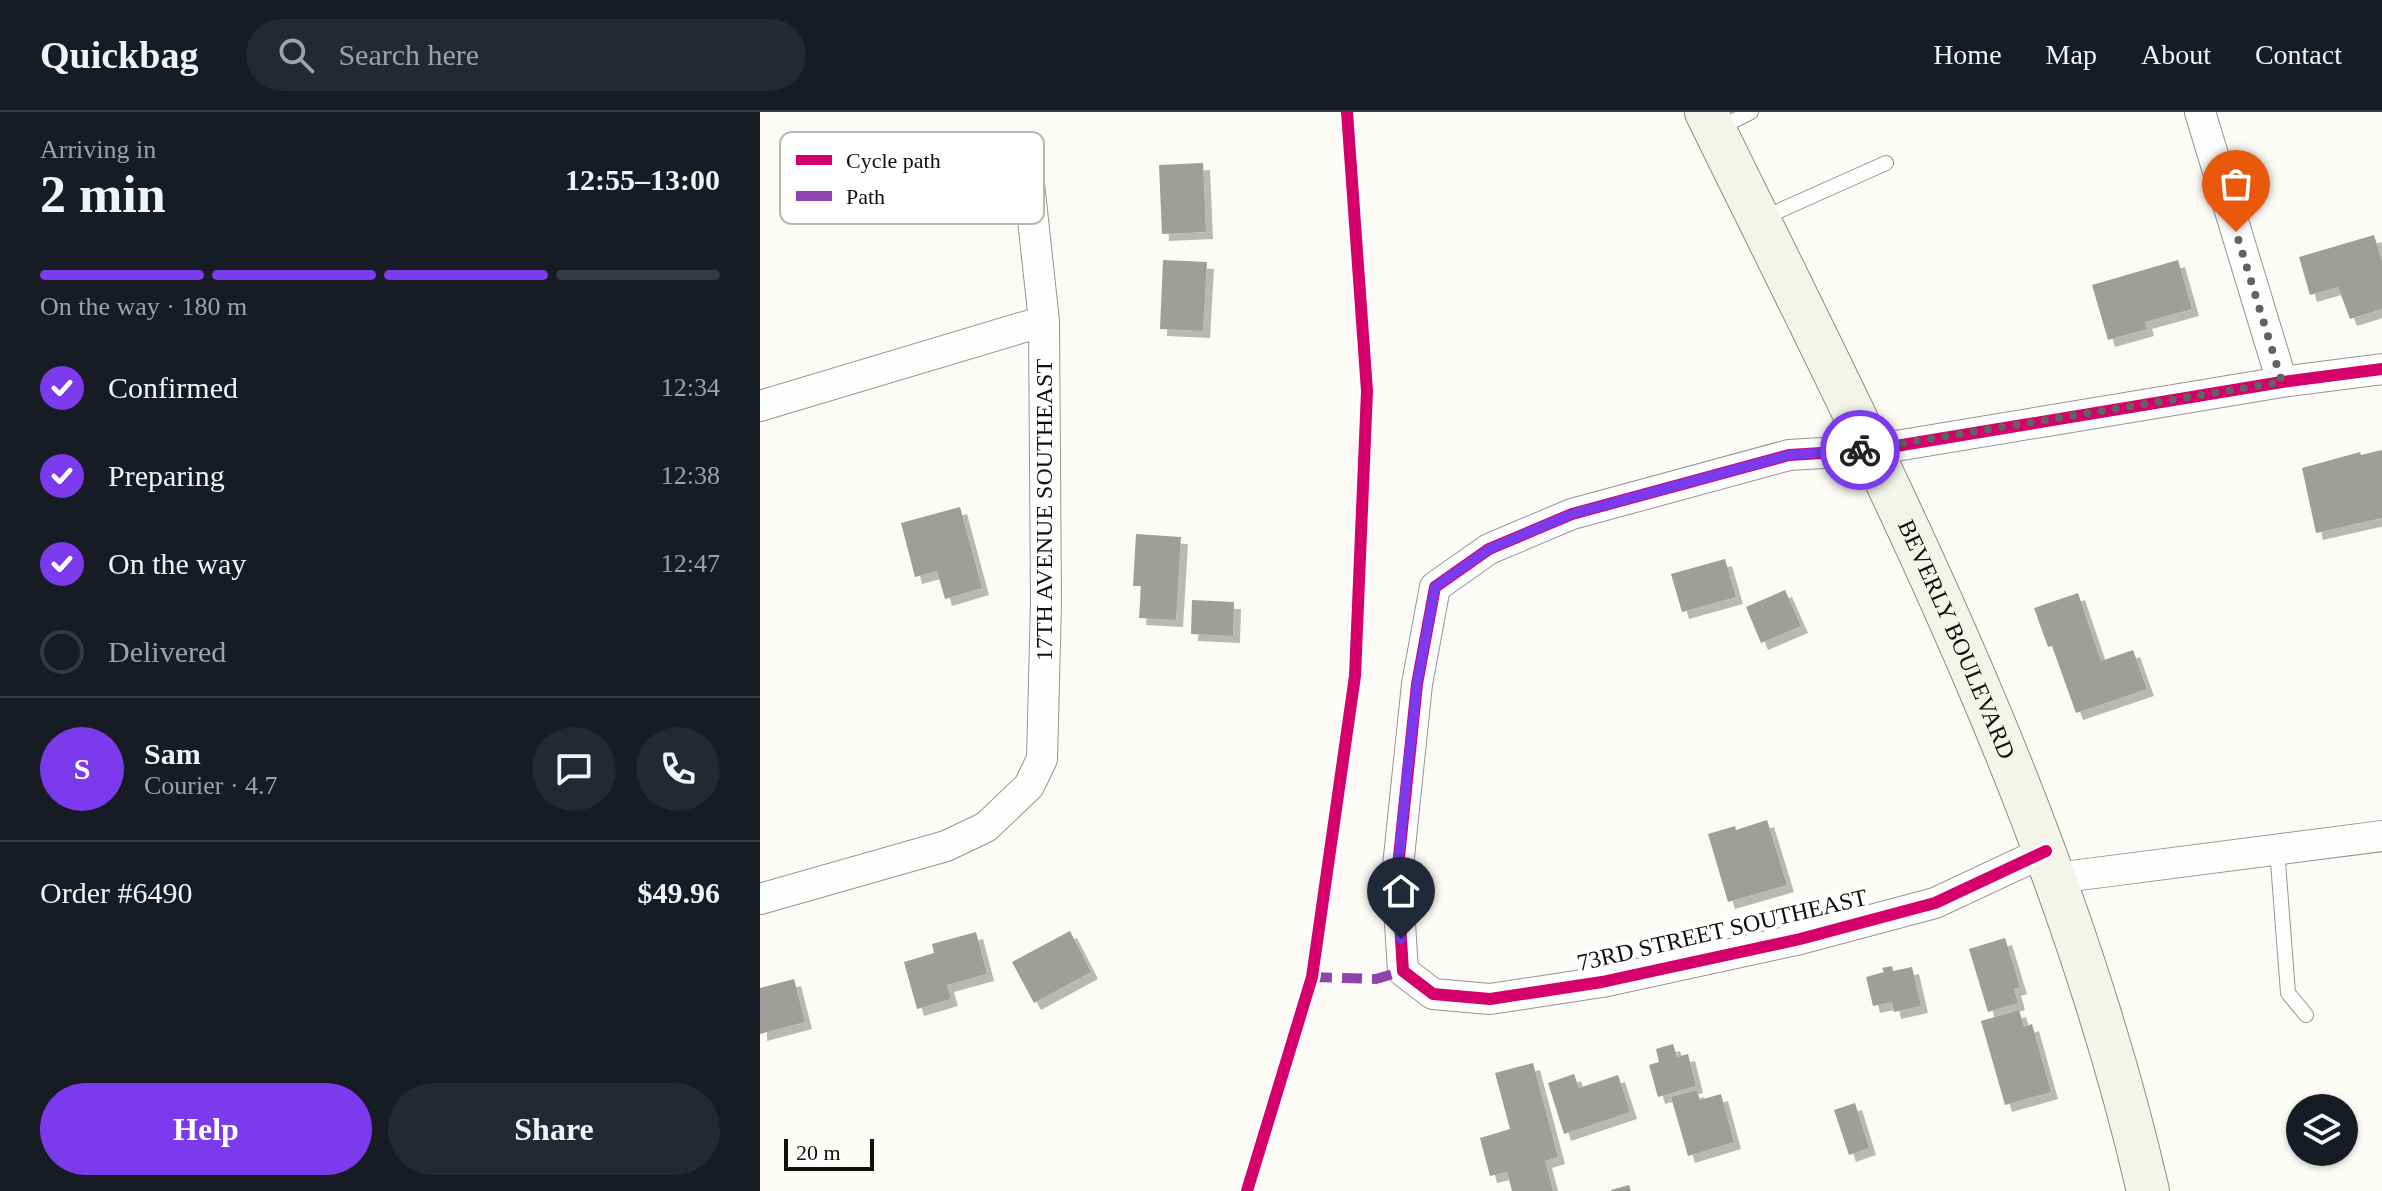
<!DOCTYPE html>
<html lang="en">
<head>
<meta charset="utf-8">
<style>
	:root { --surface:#171b24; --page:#242831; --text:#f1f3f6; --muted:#9ea1a6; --line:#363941; --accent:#7c3aed }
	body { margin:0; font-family:Georgia,serif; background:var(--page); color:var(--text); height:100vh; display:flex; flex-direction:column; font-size:30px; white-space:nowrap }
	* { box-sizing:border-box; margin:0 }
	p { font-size:26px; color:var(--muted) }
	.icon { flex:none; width:44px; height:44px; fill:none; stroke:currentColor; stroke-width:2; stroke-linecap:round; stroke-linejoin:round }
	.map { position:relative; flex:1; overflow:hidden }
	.side { display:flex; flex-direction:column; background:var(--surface); width:760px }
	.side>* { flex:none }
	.controls { position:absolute; left:1526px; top:982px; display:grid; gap:16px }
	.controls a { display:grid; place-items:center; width:72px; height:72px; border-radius:50%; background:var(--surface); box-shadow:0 2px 6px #0004; font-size:40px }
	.scale { position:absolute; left:24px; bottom:20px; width:90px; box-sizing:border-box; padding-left:8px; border:4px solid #0f0f0f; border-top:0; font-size:22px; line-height:28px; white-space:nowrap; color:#0f0f0f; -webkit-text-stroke:6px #fff; paint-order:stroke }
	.pin { position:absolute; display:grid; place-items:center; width:68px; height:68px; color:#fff; margin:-82px -34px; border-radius:50% 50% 50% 0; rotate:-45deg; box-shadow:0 0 8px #0007 }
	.pin .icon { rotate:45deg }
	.courier { position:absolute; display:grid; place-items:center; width:80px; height:80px; margin:-40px; border:6px solid #7c3aed; border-radius:50%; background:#fff; color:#222; box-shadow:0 2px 10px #0007 }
	.headline em { font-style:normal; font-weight:700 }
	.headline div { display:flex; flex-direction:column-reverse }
	.headline { display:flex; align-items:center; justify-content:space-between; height:136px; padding:0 40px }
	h1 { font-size:52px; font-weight:700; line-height:60px }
	.bar { display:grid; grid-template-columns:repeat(4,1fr); gap:12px 8px; align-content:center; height:96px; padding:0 40px }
	.bar i { height:10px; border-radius:6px; background:var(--line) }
	.bar .on { background:var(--accent) }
	.bar p { grid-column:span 4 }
	.line { display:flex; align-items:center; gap:20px; padding:0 40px; border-top:2px solid var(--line) }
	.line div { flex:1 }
	.round { display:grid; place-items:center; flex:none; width:84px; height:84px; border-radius:42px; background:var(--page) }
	ol { padding:0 40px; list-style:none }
	li { display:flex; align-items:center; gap:24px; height:88px }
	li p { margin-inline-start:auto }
	li .icon { padding:8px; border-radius:50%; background:var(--accent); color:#fff; stroke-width:4 }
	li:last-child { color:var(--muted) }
	li i { width:44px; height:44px; border:4px solid var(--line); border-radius:50% }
	.cta { display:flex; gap:16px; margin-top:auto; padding:16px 40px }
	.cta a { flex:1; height:92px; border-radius:48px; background:var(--accent); color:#fff; font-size:32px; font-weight:700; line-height:92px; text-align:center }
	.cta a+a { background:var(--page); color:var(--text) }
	header { display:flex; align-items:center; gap:48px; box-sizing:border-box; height:112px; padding:0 40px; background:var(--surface); border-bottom:2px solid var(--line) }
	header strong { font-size:38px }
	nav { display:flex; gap:44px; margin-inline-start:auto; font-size:28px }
	.search { width:560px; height:72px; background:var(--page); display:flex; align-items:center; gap:20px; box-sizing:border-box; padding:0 28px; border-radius:44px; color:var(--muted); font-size:30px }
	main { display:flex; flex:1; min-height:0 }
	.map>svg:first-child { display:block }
	.building { fill:#a09e9a; filter:url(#shadow) }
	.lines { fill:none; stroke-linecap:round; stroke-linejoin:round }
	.lane-casing { stroke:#969593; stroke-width:16 }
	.street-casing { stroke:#969593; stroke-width:32 }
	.secondary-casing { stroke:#8c8c89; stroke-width:44 }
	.lane { stroke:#fffefe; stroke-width:14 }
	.street { stroke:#fffefe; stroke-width:30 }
	.secondary { stroke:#f5f4eb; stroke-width:42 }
	.quiet { stroke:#8e44ad; stroke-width:10; stroke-dasharray:20 10; stroke-linecap:butt }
	.cycleway-casing { stroke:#fff; stroke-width:17 }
	.cycleway { stroke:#d6006c; stroke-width:12 }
	.done { stroke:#626260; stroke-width:8; stroke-dasharray:0 14.4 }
	.route { stroke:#7c3aed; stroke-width:10 }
	.labels { text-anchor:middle; stroke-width:8; stroke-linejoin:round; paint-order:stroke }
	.street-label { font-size:24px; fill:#0f0f0f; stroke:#fff }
	.key { fill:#fff; stroke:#b7b7b7; stroke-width:2 }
	.key-label { font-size:22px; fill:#0f0f0f }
</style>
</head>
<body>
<header>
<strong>Quickbag</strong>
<div class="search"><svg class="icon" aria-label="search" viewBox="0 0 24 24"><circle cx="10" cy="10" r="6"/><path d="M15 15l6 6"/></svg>Search here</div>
<nav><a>Home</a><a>Map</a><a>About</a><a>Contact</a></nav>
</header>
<main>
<section class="side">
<div class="headline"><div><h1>2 min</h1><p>Arriving in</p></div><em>12:55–13:00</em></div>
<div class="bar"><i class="on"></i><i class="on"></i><i class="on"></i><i></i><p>On the way · 180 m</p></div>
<ol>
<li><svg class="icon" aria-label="check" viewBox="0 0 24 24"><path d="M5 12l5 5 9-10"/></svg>Confirmed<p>12:34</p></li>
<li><svg class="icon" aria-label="check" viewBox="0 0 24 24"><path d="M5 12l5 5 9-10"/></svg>Preparing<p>12:38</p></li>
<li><svg class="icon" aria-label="check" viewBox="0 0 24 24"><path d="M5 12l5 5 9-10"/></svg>On the way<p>12:47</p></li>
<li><i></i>Delivered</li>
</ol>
<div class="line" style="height:144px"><b class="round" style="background:var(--accent);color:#fff">S</b><div><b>Sam</b><p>Courier · 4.7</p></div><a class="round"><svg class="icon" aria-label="chat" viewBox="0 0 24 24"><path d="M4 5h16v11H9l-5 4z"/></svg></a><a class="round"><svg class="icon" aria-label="phone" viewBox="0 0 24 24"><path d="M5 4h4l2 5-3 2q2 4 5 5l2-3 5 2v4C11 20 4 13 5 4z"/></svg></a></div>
<div class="line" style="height:104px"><div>Order #6490</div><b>$49.96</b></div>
<div class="cta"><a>Help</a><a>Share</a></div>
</section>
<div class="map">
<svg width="1622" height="1079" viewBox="0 0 1622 1079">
	<defs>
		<filter id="shadow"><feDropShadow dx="7" dy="7" stdDeviation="0" flood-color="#0004"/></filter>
	</defs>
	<rect width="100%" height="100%" fill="#fcfbf5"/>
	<path class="building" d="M443 51 446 120 402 122 399 53Z
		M1614 123 1622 149V197L1590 207 1578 175 1550 183 1539 145Z
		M403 148 447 150 443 219 400 217Z
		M1418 148 1432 197 1385 210 1387 217 1348 228 1332 173Z
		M1622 338V406L1556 421 1542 356 1600 340 1601 343Z
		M200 395 222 476 185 487 177 459 155 465 141 411Z
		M376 422 421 425 416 508 379 506 381 474H373Z
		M965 447 976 485 922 500 911 462Z
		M1025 478 1041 514 1001 531 986 495Z
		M1318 481 1341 549 1373 538 1387 577 1316 601 1292 534 1288 535 1274 496Z
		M432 488 474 490 473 524 431 522Z
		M1007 708 1027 773 968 790 948 722 975 714 976 718Z
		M310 819 331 860 274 891 252 850Z
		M216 820 227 862 187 873 191 887 157 897 144 850 174 841 172 832Z
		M1245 826 1260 875 1254 877 1258 891 1228 900 1209 837Z
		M1132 854 1133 859 1152 855 1161 894 1134 900 1132 890 1113 894 1106 865 1124 860 1122 856Z
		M34 867 45 910 0 922V876Z
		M1259 898 1264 915 1272 912 1291 980 1245 993 1221 909Z
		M913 932 917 945 928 942 936 974 898 985 889 953 899 950 896 937Z
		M773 951 798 1045 785 1049 793 1079H752L747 1060 730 1064 720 1026 750 1017 735 961Z
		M814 962 819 976 858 963 870 1000 804 1022 788 971Z
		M937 978 940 988 961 982 974 1030 928 1044 911 985Z
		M1095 991 1109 1036 1089 1043 1074 998Z
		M869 1073 871 1079H851V1078Z"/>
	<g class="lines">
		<g class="lane-casing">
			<path id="lane" d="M959 16 991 0
				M1003 106 1126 51
				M1517 737 1528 881 1546 903"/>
		</g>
		<g class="street-casing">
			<path id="street" d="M1440 0 1522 270
				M0 294 284 209
				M1286 739 1175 791 1040 827 842 870 730 887 673 882 643 859 637 764 657 572 675 475 729 437 812 402 1029 343 1112 338 1522 270 1622 257
				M1296 766 1622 724
				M0 787 186 734 226 715 269 674 282 647 286 491 284 209 268 62"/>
		</g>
		<g class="secondary-casing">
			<g id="secondary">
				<path id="s1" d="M946 0C1117 349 1300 697 1388 1079"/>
			</g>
		</g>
		<use href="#lane" class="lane"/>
		<use href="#street" class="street"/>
		<use href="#secondary" class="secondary"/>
		<path class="quiet" d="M552 865 616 867 643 859"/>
		<g class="cycleway-casing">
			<path id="cycleway" d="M1286 739 1175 791 1040 827 842 870 730 887 673 882 643 859 637 764 657 572 675 475 729 437 812 402 1029 343 1112 338 1522 270 1622 257
				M487 1079 552 865 595 564 607 279 587 0"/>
		</g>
		<use href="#cycleway" class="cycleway"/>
	</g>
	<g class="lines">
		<path class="done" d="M1100 338 1522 270 1476 120"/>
		<path class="route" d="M641 827 637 764 646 673 657 572 675 475 729 437 812 402 1029 343 1100 338"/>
	</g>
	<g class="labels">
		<g class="street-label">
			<text transform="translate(284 398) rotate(-90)" y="8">17TH AVENUE SOUTHEAST</text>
			<text dy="8" stroke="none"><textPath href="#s1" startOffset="584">BEVERLY BOULEVARD</textPath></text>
			<text transform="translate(962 818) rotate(-13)" y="8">73RD STREET SOUTHEAST</text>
		</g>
	</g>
	<rect x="20" y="20" width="264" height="92" rx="12" class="key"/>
	<rect x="36" y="43" width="36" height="10" fill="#d6006c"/>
	<rect x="36" y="79" width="36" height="10" fill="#8e44ad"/>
	<g class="key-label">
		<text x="86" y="56">Cycle path</text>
		<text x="86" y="92">Path</text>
	</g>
</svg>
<div class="controls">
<a><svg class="icon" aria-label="layers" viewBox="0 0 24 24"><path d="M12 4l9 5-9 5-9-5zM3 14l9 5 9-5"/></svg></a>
</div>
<div class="scale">20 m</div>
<div class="pin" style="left:1476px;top:120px;background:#ea580c"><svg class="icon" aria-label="bag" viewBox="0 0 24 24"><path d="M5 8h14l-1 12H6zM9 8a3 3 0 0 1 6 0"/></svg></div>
<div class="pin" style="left:641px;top:827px;background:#1f2937"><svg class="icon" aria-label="home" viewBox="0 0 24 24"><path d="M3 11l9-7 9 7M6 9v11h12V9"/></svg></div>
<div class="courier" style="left:1100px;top:338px"><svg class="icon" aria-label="bike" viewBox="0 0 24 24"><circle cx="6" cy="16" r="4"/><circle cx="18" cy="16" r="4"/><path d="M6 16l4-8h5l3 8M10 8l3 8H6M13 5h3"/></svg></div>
</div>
</main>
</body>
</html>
